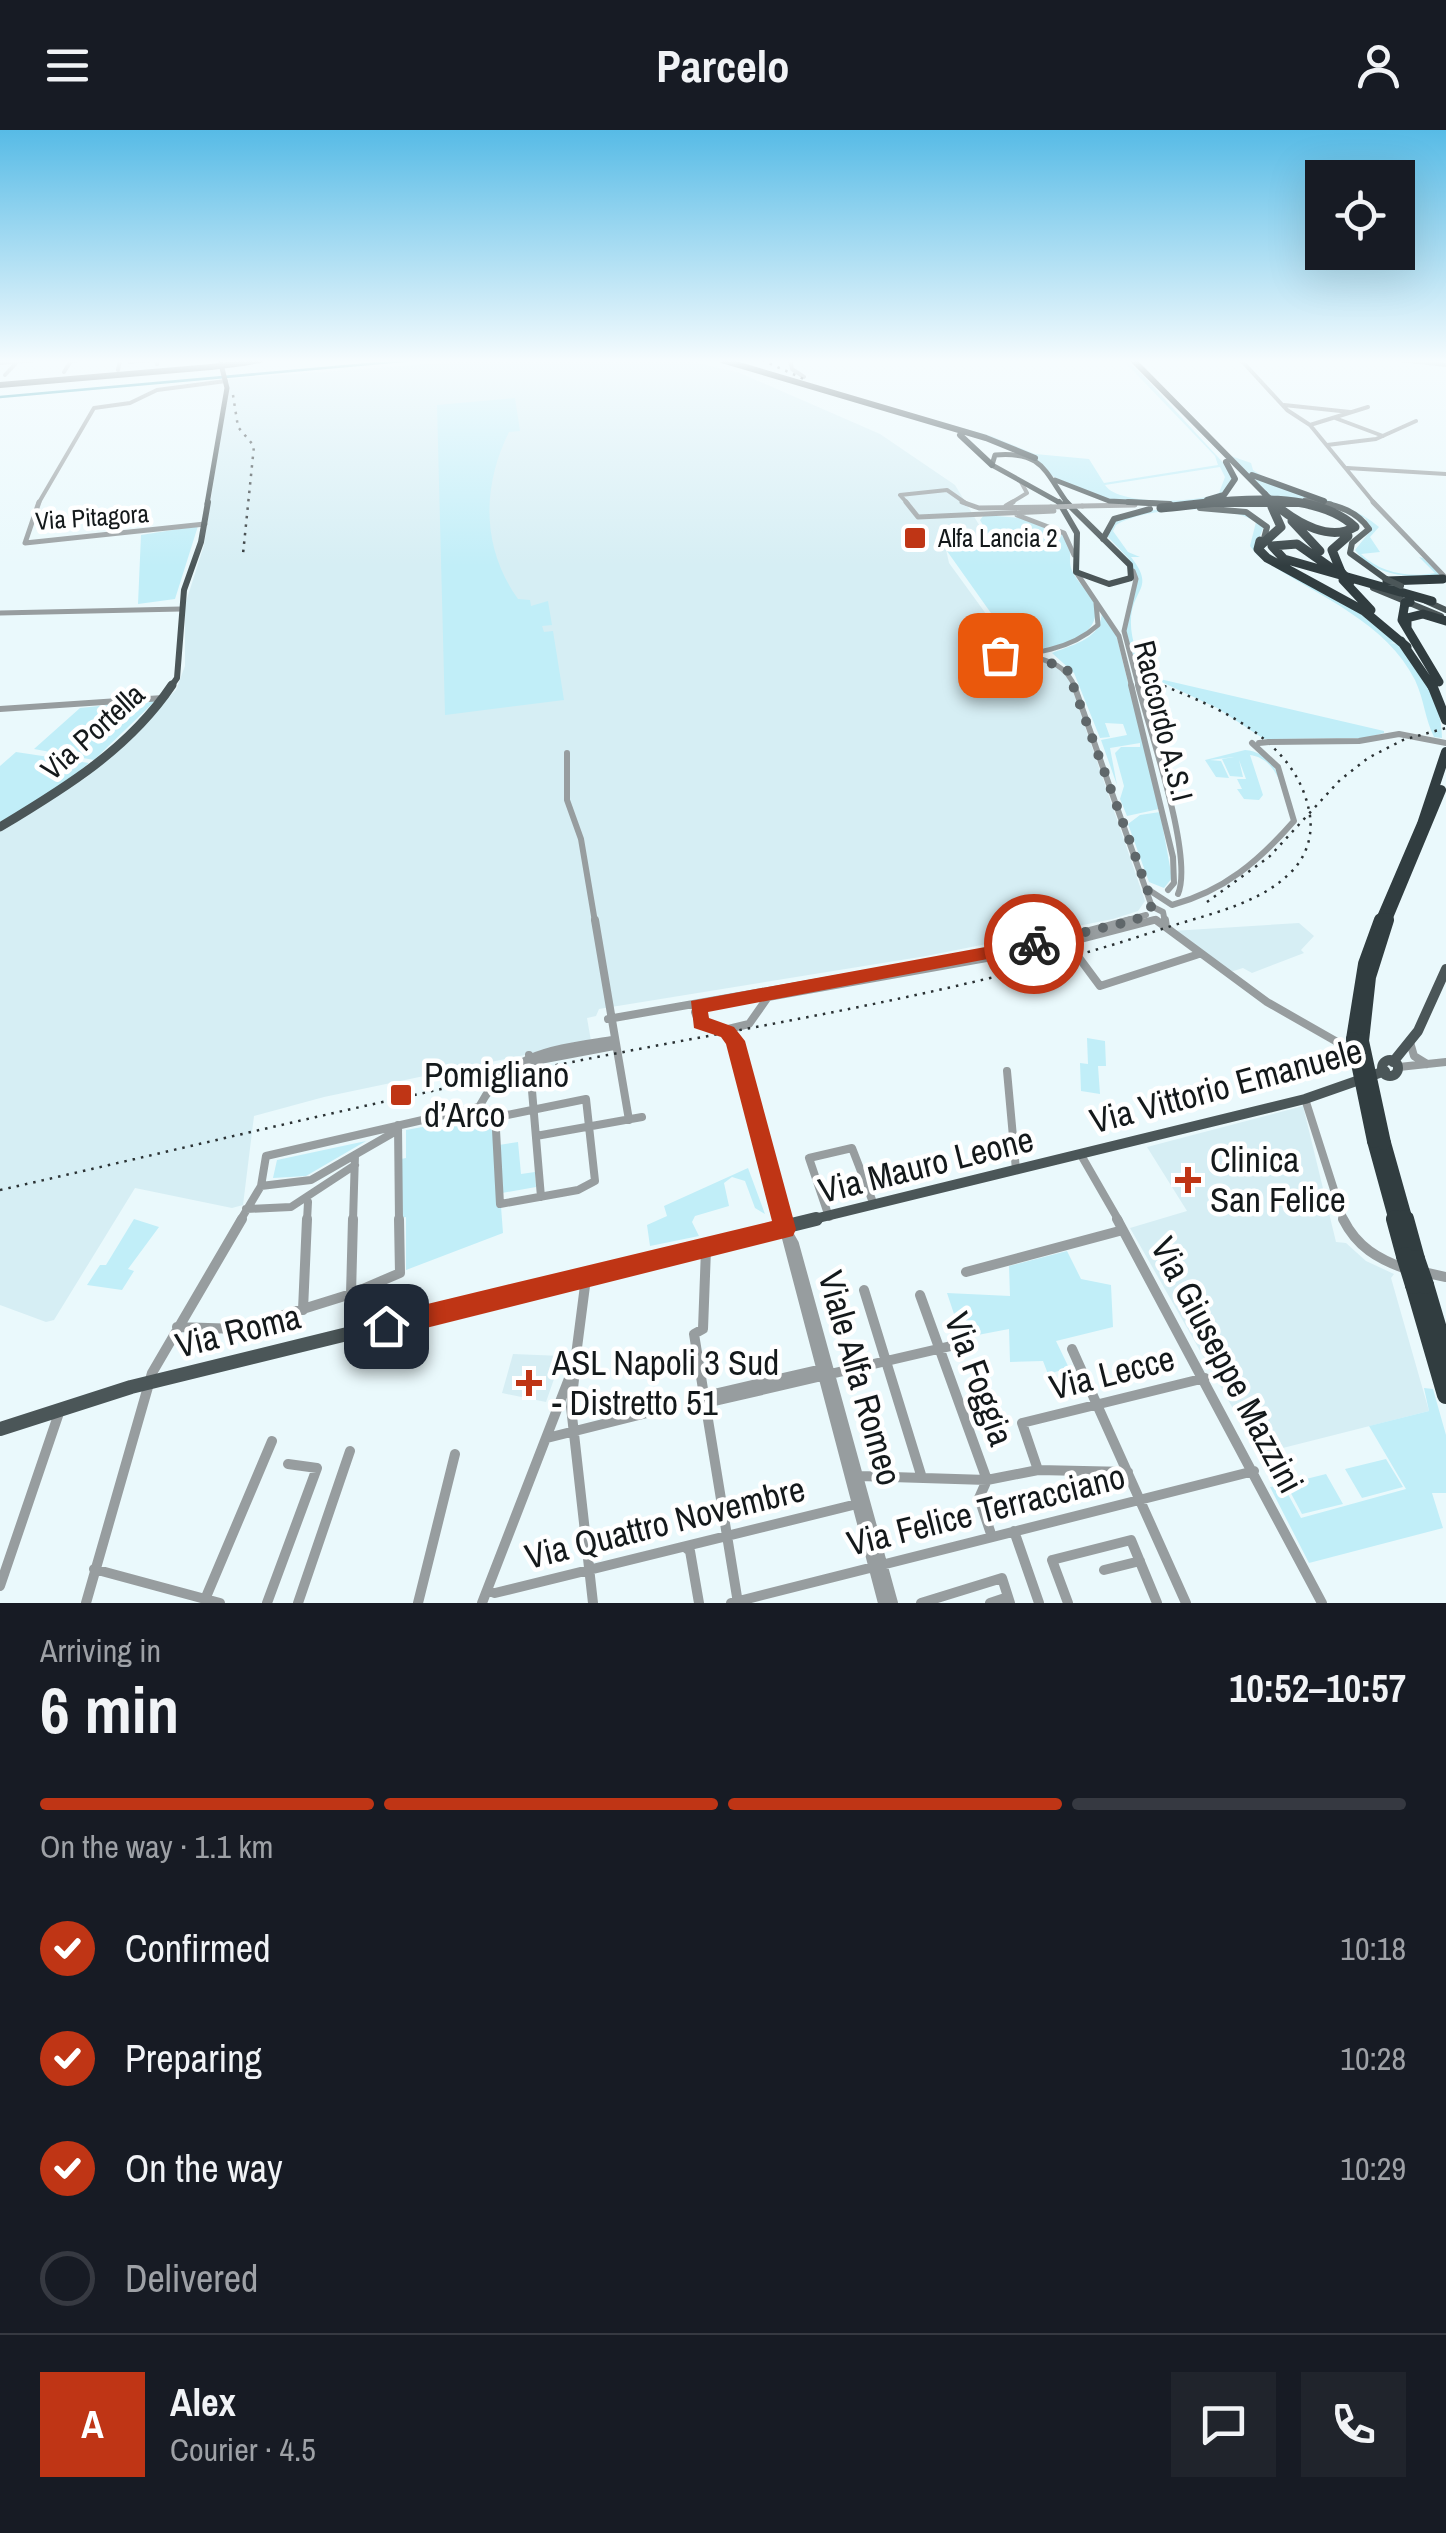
<!DOCTYPE html>
<html lang="en">
<head>
<meta charset="utf-8">
<style>
	:root { --surface:#171b24; --page:#20242c; --text:#f1f3f6; --muted:#9ea1a6; --line:#363941; --accent:#bf3515 }
	body { margin:0; font-family:"Archivo Narrow",sans-serif; background:var(--page); color:var(--text); height:100vh; display:flex; flex-direction:column; font-size:38px; white-space:nowrap }
	* { box-sizing:border-box; margin:0 }
	p { font-size:32px; color:var(--muted) }
	.icon { flex:none; width:55px; height:55px; fill:none; stroke:currentColor; stroke-width:2; stroke-linecap:round; stroke-linejoin:round }
	.map { position:relative; height:1473px; overflow:hidden }
	.panel { display:flex; flex-direction:column; background:var(--surface); flex:1 }
	.panel>* { flex:none }
	.tools { position:absolute; left:1305px; top:30px; display:grid; gap:20px }
	.tools a { display:grid; place-items:center; width:110px; height:110px; border-radius:0px; background:var(--surface); box-shadow:0 10px 40px #0002; font-size:50px }
	.pin { position:absolute; display:grid; place-items:center; width:85px; height:85px; color:#fff; margin:-42px; border-radius:20px; box-shadow:0 5px 15px #0006 }
	.courier { position:absolute; display:grid; place-items:center; width:100px; height:100px; margin:-50px; border:8px solid #bf3515; border-radius:50%; background:#fff; color:#222; box-shadow:0 2px 12px #0007 }
	.headline em { font-style:normal; font-weight:700 }
	.headline div { display:flex; flex-direction:column-reverse }
	.headline { display:flex; align-items:center; justify-content:space-between; height:170px; padding:0 40px }
	h1 { font-size:65px; font-weight:700; line-height:75px }
	.bar { display:grid; grid-template-columns:repeat(4,1fr); gap:15px 10px; align-content:center; height:120px; padding:0 40px }
	.bar i { height:12px; border-radius:8px; background:var(--line) }
	.bar .current { background:var(--accent) }
	.bar p { grid-column:span 4 }
	.line { display:flex; align-items:center; gap:25px; padding:0 40px; border-top:2px solid var(--line) }
	.line div { flex:1 }
	.round { display:grid; place-items:center; flex:none; width:105px; height:105px; border-radius:0px; background:var(--page) }
	ol { padding:0 40px; list-style:none }
	li { display:flex; align-items:center; gap:30px; height:110px }
	li p { margin-inline-start:auto }
	li .icon { padding:10px; border-radius:50%; background:var(--accent); color:#fff; stroke-width:4 }
	li:last-child { color:var(--muted) }
	li i { width:55px; height:55px; border:5px solid var(--line); border-radius:50% }
	header { display:flex; justify-content:space-between; align-items:center; height:130px; padding:0 40px; background:var(--surface); font-size:45px; font-weight:700 }
	.map>svg:first-child { display:block }
	.built { fill:#d6eef4 }
	.green { fill:#c1eef8; fill-rule:evenodd }
	.lines { fill:none; stroke-linecap:round; stroke-linejoin:round }
	.stream { stroke:#1a91a6; stroke-width:2.5 }
	.minor-far4 { stroke:#979d9f; stroke-width:4 }
	.minor-far3 { stroke:#979d9f; stroke-width:5 }
	.minor-far2 { stroke:#979d9f; stroke-width:6 }
	.minor-far1 { stroke:#979d9f; stroke-width:8 }
	.minor { stroke:#979d9f; stroke-width:10 }
	.major-far4 { stroke:#4b5658; stroke-width:5 }
	.major-far3 { stroke:#4b5658; stroke-width:6 }
	.major-far2 { stroke:#4b5658; stroke-width:9 }
	.major-far1 { stroke:#4b5658; stroke-width:10 }
	.major { stroke:#4b5658; stroke-width:14 }
	.highway-far4 { stroke:#313d40; stroke-width:6 }
	.highway-far3 { stroke:#313d40; stroke-width:9 }
	.highway-far2 { stroke:#313d40; stroke-width:10 }
	.highway-far1 { stroke:#313d40; stroke-width:14 }
	.highway { stroke:#313d40; stroke-width:18 }
	.rail { stroke:#2b3234; stroke-width:2.5; stroke-dasharray:2.5 6; stroke-linecap:butt }
	.minor-bridge-far1 { stroke:#979d9f; stroke-width:5 }
	.minor-bridge { stroke:#979d9f; stroke-width:6 }
	.major-bridge { stroke:#4b5658; stroke-width:6 }
	.highway-bridge-far3 { stroke:#313d40; stroke-width:6 }
	.highway-bridge-far2 { stroke:#313d40; stroke-width:9 }
	.highway-bridge-far1 { stroke:#313d40; stroke-width:14 }
	.highway-bridge { stroke:#313d40; stroke-width:18 }
	.route { fill:#bf3515 }
	.done { stroke:#5f676a; stroke-width:10; stroke-dasharray:0 18 }
	.poi-dot { fill:#bf3515; stroke:#fff; stroke-width:4 }
	.labels { text-anchor:middle; stroke-width:9; stroke-linejoin:round; paint-order:stroke }
	.far-street-label { font-size:25px; fill:#14191b; stroke:#fff }
	.far-poi-label { font-size:25px; fill:#14191b; stroke:#fff; text-anchor:start }
	.street-label { font-size:30px; fill:#14191b; stroke:#fff }
	.near-poi-label { font-size:35px; fill:#14191b; stroke:#fff; text-anchor:start }
	.near-street-label { font-size:35px; fill:#14191b; stroke:#fff }
</style>
</head>
<body>
<header><svg class="icon" aria-label="menu" viewBox="0 0 24 24"><path d="M4 6h16M4 12h16M4 18h16"/></svg>Parcelo<svg class="icon" aria-label="person" viewBox="0 0 24 24"><circle cx="12" cy="8" r="4"/><path d="M4 21q1-7 8-7t8 7"/></svg></header>
<div class="map">
<svg width="1446" height="1473" viewBox="0 0 1446 1473">
	<rect width="100%" height="100%" fill="#eaf9fc"/>
	<path class="built" d="M482 230H686L740 243 880 304 955 355 987 408 983 412 945 415 949 433 1013 521 1058 534 1067 544 1145 771 1138 781 1113 789 926 826 599 879 596 886 587 888 591 911 324 967 254 986 243 1075 232 1078 135 1058 54 1190 46 1192 0 1175V700L87 647 176 560 185 536V475L204 415 229 249Z
		M1299 793 1314 806 1301 820 1304 823 1252 843 1243 838 1227 843 1172 801Z
		M1303 976 1336 1112 1346 1113 1366 1131 1394 1144 1391 1148 1429 1281 1259 1324 1130 1098 1187 1081 1147 1017Z
		M513 1224 562 1226 546 1272 502 1263Z"/>
	<path class="green" d="M1123 230 1139 241 1228 338 1233 347 1223 364C1189 382 1097 374 1064 354 1041 340 1039 327 1008 314L795 251 991 306 1035 324 1089 329 1104 353 1218 335 1215 326ZM1220 337 1225 347 1219 363C1199 373 1118 376 1105 355Z
		M515 268 520 301 509 302C483 354 480 416 518 469L530 470 531 476 548 471 552 495 542 496 544 502 553 501 564 570 445 585 437 275Z
		M1231 326 1251 333 1253 340C1292 367 1343 366 1379 397L1370 407 1380 422 1361 424C1380 443 1409 448 1435 443L1419 427 1423 428 1443 447C1412 447 1375 448 1355 420L1371 400 1365 388 1318 370 1274 369Z
		M1204 379 1245 382 1264 396 1256 416 1361 480 1398 512 1389 513 1400 514C1422 541 1442 573 1442 608L1434 607C1424 586 1425 572 1415 550 1384 488 1309 463 1257 425L1250 416 1256 392C1229 373 1144 377 1116 395L1113 401 1128 422 1140 427H1131C1156 459 1132 458 1131 490 1130 507 1138 528 1144 544L1138 543 1126 501 1127 480 1138 449 1128 428 1107 406 1110 393 1147 380Z
		M984 385 1033 389 1068 407C1073 418 1068 427 1071 438 1076 453 1093 463 1095 478 1101 512 1040 524 1015 517L947 421 992 411 980 390Z
		M198 396 175 469 138 474 141 405Z
		M1102 478 1116 504 1159 679 1127 686 1120 669 1124 656 1115 623 1121 617H1140V613L1110 618 1117 655 1101 610 1127 605 1123 594 1105 593 1110 607 1100 608 1074 543 1052 523C1076 513 1103 509 1102 478Z
		M1151 547 1384 601V603L1365 608 1264 609 1217 578Z
		M156 570 94 630 34 619 80 578Z
		M1245 620C1278 623 1283 657 1291 684 1282 660 1278 629 1250 625L1263 665 1259 670 1244 669 1237 659H1242L1237 649H1246L1239 630 1243 647 1230 646 1222 629 1234 627 1210 630 1221 631 1229 648 1216 647 1205 630Z
		M16 622 89 633 58 659 0 692V636Z
		M1160 682 1172 748 1164 758 1149 752 1128 694 1140 685Z
		M1087 908 1105 911 1106 936H1098L1100 964 1081 961 1080 933 1088 934Z
		M494 984 503 1103 406 1140V1087L400 1088 401 1029 406 1028V1000Z
		M366 1011 306 1046 273 1048 277 1030Z
		M518 1012 521 1044 535 1042 536 1057 502 1063 499 1015Z
		M748 1038 765 1084 755 1078 745 1051 732 1047 724 1053 729 1076 695 1086 692 1092 699 1106 650 1116 647 1095 667 1086 664 1076Z
		M134 1089 159 1097 128 1139 134 1141 122 1160 87 1155 100 1135H106Z
		M1067 1121 1081 1149 1111 1155 1113 1197 1056 1211 1069 1238 1048 1244 1043 1231 1010 1232 1009 1199 962 1208 947 1163 1010 1166 1009 1136Z
		M1424 1258 1433 1259 1446 1305V1363H1432L1443 1398 1309 1433 1270 1357 1283 1355 1301 1388 1406 1359 1369 1296 1429 1281Z
		M1386 1329 1403 1357 1362 1368 1345 1339Z
		M1326 1344 1343 1374 1302 1384 1286 1354Z"/>
	<g class="lines">
		<path class="stream" d="M0 267 414 230"/>
		<path class="minor-far4" d="M94 230H103
			M156 230 157 234
			M790 230 792 239 804 247
			M1241 230 1287 280 1310 295 1375 374
			M1401 230 1446 235
			M129 232 149 230
			M0 233 36 230
			M118 240 120 230
			M64 242 71 231 78 230
			M5 245 18 231
			M1284 275 1350 282
			M1335 288 1383 306
			M1310 295 1368 277
			M1327 315 1376 309 1416 291
			M1347 338 1446 344
			M38 374 94 278 130 273 157 260 226 251
			M908 374 900 365 947 360 967 374
			M1009 374 1027 363 1021 352"/>
		<path class="minor-far3" d="M39 372 25 413 205 394
			M906 372 918 387 1054 381
			M962 372 979 378 1051 377
			M1373 372 1446 448
			M1006 376 1013 372
			M1082 376 1135 375
			M1017 385 1064 403 1074 425
			M1133 441 1136 449 1124 501 1139 558
			M1076 442 1119 506 1132 558
			M0 483 181 479
			M1020 523C1044 530 1066 532 1075 558
			M979 528C1021 524 1065 525 1098 495L1096 473"/>
		<path class="minor-far2" d="M1074 555 1152 777
			M1131 555 1173 727 1174 753 1168 760
			M1138 555C1149 599 1194 727 1178 764
			M0 579 163 568
			M1269 612 1359 611 1399 604 1446 613
			M567 623V670L581 709 595 792
			M1149 760 1172 775C1224 761 1259 731 1294 691L1278 637 1252 613
			M1153 777 1163 782 1165 792
			M1121 792 1146 785
			M1146 792 1154 790"/>
		<path class="minor-far1" d="M595 790 629 990
			M1156 790 1267 872 1353 921
			M1165 790 1166 797
			M1068 813 1100 856 1196 825
			M701 874 695 882 698 890 720 901 749 894 768 867 1054 816 1154 790
			M608 889 1052 811 1130 790
			M723 901 735 911 783 1091
			M1410 912 1414 926 1427 934
			M529 925 541 1067
			M508 936 614 916
			M1399 937 1446 932
			M1007 941 1016 1040
			M1305 969 1344 1091
			M479 977C507 922 557 919 612 910
			M398 995 399 1091
			M536 1006 642 987
			M1081 1025 1119 1091
			M261 1056 311 1050 398 1000
			M246 1079 291 1077 355 1035
			M829 1087 809 1028 852 1018 874 1075
			M240 1091 261 1056 266 1026 479 977 507 985 586 969 595 1051 578 1060 500 1074 496 1000
			M307 1091 308 1072
			M353 1091 355 1025"/>
		<path class="minor" d="M782 1089 883 1473
			M1117 1089 1322 1473
			M1343 1089C1357 1117 1378 1129 1406 1139
			M786 1100 794 1114 893 1473
			M706 1119 703 1199 694 1204 738 1473
			M966 1142 1123 1100
			M1423 1142 1446 1147
			M864 1160 922 1348
			M351 1164 353 1089
			M920 1165 987 1350
			M303 1180 307 1089
			M177 1197 239 1199 351 1164 400 1143 399 1089
			M1072 1219 1186 1473
			M575 1240 571 1277 593 1473
			M705 1266 822 1239
			M706 1273 964 1213
			M547 1308 675 1276
			M1038 1340 1022 1293 1205 1248
			M860 1346 987 1350 1038 1340 1128 1342
			M987 1350 979 1368 992 1407
			M1014 1401 1039 1473
			M685 1417 690 1421 699 1473
			M94 1439 220 1473
			M1104 1440 1140 1431
			M0 1456 60 1280
			M487 1460 495 1463 857 1374
			M206 1467 272 1311
			M86 1473 152 1243 242 1089
			M267 1473 317 1338 288 1334
			M298 1473 350 1321
			M418 1473 455 1324
			M482 1473 575 1233 586 1148
			M731 1473 1254 1341
			M921 1473 1002 1448 1010 1473
			M990 1473 1008 1467
			M1068 1473 1052 1430 1131 1410 1157 1473"/>
		<path class="major-far4" d="M1055 350 1109 371 1170 374
			M1305 370 1331 374
			M207 374 227 258 220 230
			M1062 374 992 335 995 325C1043 321 1044 341 1068 374"/>
		<path class="major-far3" d="M1059 372 1077 403 1076 442 1109 454 1131 448 1130 435 1066 372
			M1128 372 1170 374
			M1318 372C1339 376 1357 381 1369 399L1352 413 1350 423 1386 449
			M1200 378 1246 382 1267 397 1262 416
			M1103 409 1114 389 1150 379
			M1373 458 1441 486
			M1426 471 1446 480
			M170 558 177 548 184 460 201 412 208 372"/>
		<path class="major-far2" d="M0 697C65 658 129 619 172 555"/>
		<path class="major-far1" d="M1382 938a8 8 0 1 1 16 0a8 8 0 1 1-16 0Z
			M1393 932 1418 901 1446 839
			M806 1091 1305 969 1385 941"/>
		<path class="major" d="M0 1299 131 1257 816 1089"/>
		<path class="highway-far4" d="M722 230 986 308 1035 328
			M1133 230 1265 364
			M243 233 260 230
			M0 255 211 237
			M960 305 992 335
			M1252 345 1324 371
			M1207 370 1224 365 1235 349 1226 332
			M1206 374H1298"/>
		<path class="highway-far3" d="M1161 378C1218 373 1310 355 1355 397 1330 412 1298 393 1278 377
			M1292 391 1320 421
			M1260 411 1258 419 1267 428 1364 481 1407 517
			M1261 415 1281 397 1272 377
			M1334 440 1297 414 1272 416 1284 429 1432 471
			M1341 442 1332 420 1348 406
			M1343 450 1371 480
			M1387 451 1443 449
			M1405 473 1402 490 1439 552
			M1407 498V488L1423 484 1446 491
			M1401 511 1433 558"/>
		<path class="highway-far2" d="M1432 555 1446 590
			M1380 792 1422 694 1446 622
			M1386 792 1441 660"/>
		<path class="highway-far1" d="M1353 909 1365 834 1381 790
			M1362 911 1369 847 1387 790
			M1374 1011 1396 1091
			M1384 1013 1406 1091"/>
		<path class="highway" d="M1395 1089 1405 1126
			M1405 1089 1416 1129
			M1414 1155 1446 1265
			M1425 1155 1446 1226"/>
		<path class="rail" d="M762 230 804 249
			M233 265 238 297 254 316 243 424
			M1207 772 1269 727 1340 650 1368 628 1403 610 1446 598
			M0 1060C186 1018 371 972 557 935 760 894 965 865 1162 799 1204 785 1255 776 1288 745 1305 730 1313 708 1310 686 1298 606 1209 573 1143 548"/>
		<path class="minor-bridge-far1" d="M1051 377 1082 376"/>
		<path class="minor-bridge" d="M1259 613 1269 612"/>
		<path class="major-bridge" d="M1386 449 1401 456"/>
		<path class="highway-bridge-far3" d="M211 237 243 233
			M1265 364 1275 374"/>
		<path class="highway-bridge-far2" d="M1273 372 1278 377
			M1341 442 1350 452
			M1405 473 1410 472"/>
		<path class="highway-bridge-far1" d="M1353 909 1374 1011
			M1362 911 1384 1013"/>
		<path class="highway-bridge" d="M1405 1126 1414 1155
			M1416 1129 1425 1155"/>
	</g>
	<linearGradient id="sky" x2="0" y2="1"><stop stop-color="#57bbe6"/><stop offset="0.53" stop-color="#f6fcfe"/><stop offset="1" stop-color="#f6fcfe" stop-opacity="0"/></linearGradient>
	<rect width="1446" height="436" fill="url(#sky)"/>
	<path class="route" d="M1034 808 1040 809V819L708 882 709 888 734 897 745 911 796 1099 793 1106 386 1208 377 1204V1187L386 1184 772 1091 726 914 721 907 694 898 691 871Z"/>
	<g class="lines">
		<path class="done" d="M1000 525 1020 522 1067 539 1153 775 1136 790 1034 814"/>
	</g>
	<g class="poi-dot">
		<rect x="903" y="396" width="24" height="24" rx="5"/>
		<rect x="389" y="953" width="24" height="24" rx="5"/>
		<path d="M1183 1035h10v10h10v10h-10v10h-10v-10h-10v-10h10z"/>
		<path d="M524 1238h10v10h10v10h-10v10h-10v-10h-10v-10h10z"/>
	</g>
	<g class="labels">
		<g class="far-street-label">
			<text transform="translate(92 387) rotate(-4)" y="9">Via Pitagora</text>
		</g>
		<g class="far-poi-label">
			<text x="938" y="417">Alfa Lancia 2</text>
		</g>
		<g class="street-label">
			<text transform="translate(1163 591) rotate(76)" y="10">Raccordo A.S.I</text>
			<text transform="translate(93 602) rotate(-42)" y="10">Via Portella</text>
		</g>
		<g class="near-poi-label">
			<text x="424" y="957">Pomigliano<tspan x="424" dy="40">d’Arco</tspan></text>
			<text x="1210" y="1042">Clinica<tspan x="1210" dy="40">San Felice</tspan></text>
			<text x="552" y="1245">ASL Napoli 3 Sud<tspan x="552" dy="40">- Distretto 51</tspan></text>
		</g>
		<g class="near-street-label">
			<text transform="translate(1226 956) rotate(-15)" y="12">Via Vittorio Emanuele</text>
			<text transform="translate(926 1035) rotate(-14)" y="12">Via Mauro Leone</text>
			<text transform="translate(238 1201) rotate(-14)" y="12">Via Roma</text>
			<text transform="translate(1227 1235) rotate(62)" y="12">Via Giuseppe Mazzini</text>
			<text transform="translate(1112 1243) rotate(-14)" y="12">Via Lecce</text>
			<text transform="translate(860 1248) rotate(74)" y="12">Viale Alfa Romeo</text>
			<text transform="translate(979 1249) rotate(70)" y="12">Via Foggia</text>
			<text transform="translate(986 1380) rotate(-14)" y="12">Via Felice Terracciano</text>
			<text transform="translate(665 1393) rotate(-14)" y="12">Via Quattro Novembre</text>
		</g>
	</g>
</svg>
<div class="tools">
<a><svg class="icon" aria-label="locate" viewBox="0 0 24 24"><circle cx="12" cy="12" r="6"/><path d="M12 2v4M12 18v4M2 12h4M18 12h4"/></svg></a>
</div>
<div class="pin" style="left:1000px;top:525px;background:#ea580c"><svg class="icon" aria-label="bag" viewBox="0 0 24 24"><path d="M5 8h14l-1 12H6zM9 8a3 3 0 0 1 6 0"/></svg></div>
<div class="pin" style="left:386px;top:1196px;background:#1f2937"><svg class="icon" aria-label="home" viewBox="0 0 24 24"><path d="M3 11l9-7 9 7M6 9v11h12V9"/></svg></div>
<div class="courier" style="left:1034px;top:814px"><svg class="icon" aria-label="bike" viewBox="0 0 24 24"><circle cx="6" cy="16" r="4"/><circle cx="18" cy="16" r="4"/><path d="M6 16l4-8h5l3 8M10 8l3 8H6M13 5h3"/></svg></div>
</div>
<section class="panel">
<div class="headline"><div><h1>6 min</h1><p>Arriving in</p></div><em>10:52–10:57</em></div>
<div class="bar"><i class="current"></i><i class="current"></i><i class="current"></i><i></i><p>On the way · 1.1 km</p></div>
<ol>
<li><svg class="icon" aria-label="check" viewBox="0 0 24 24"><path d="M5 12l5 5 9-10"/></svg>Confirmed<p>10:18</p></li>
<li><svg class="icon" aria-label="check" viewBox="0 0 24 24"><path d="M5 12l5 5 9-10"/></svg>Preparing<p>10:28</p></li>
<li><svg class="icon" aria-label="check" viewBox="0 0 24 24"><path d="M5 12l5 5 9-10"/></svg>On the way<p>10:29</p></li>
<li><i></i>Delivered</li>
</ol>
<div class="line" style="height:180px"><b class="round" style="background:var(--accent);color:#fff">A</b><div><b>Alex</b><p>Courier · 4.5</p></div><a class="round"><svg class="icon" aria-label="chat" viewBox="0 0 24 24"><path d="M4 5h16v11H9l-5 4z"/></svg></a><a class="round"><svg class="icon" aria-label="phone" viewBox="0 0 24 24"><path d="M5 4h4l2 5-3 2q2 4 5 5l2-3 5 2v4C11 20 4 13 5 4z"/></svg></a></div>
</section>
</body>
</html>
